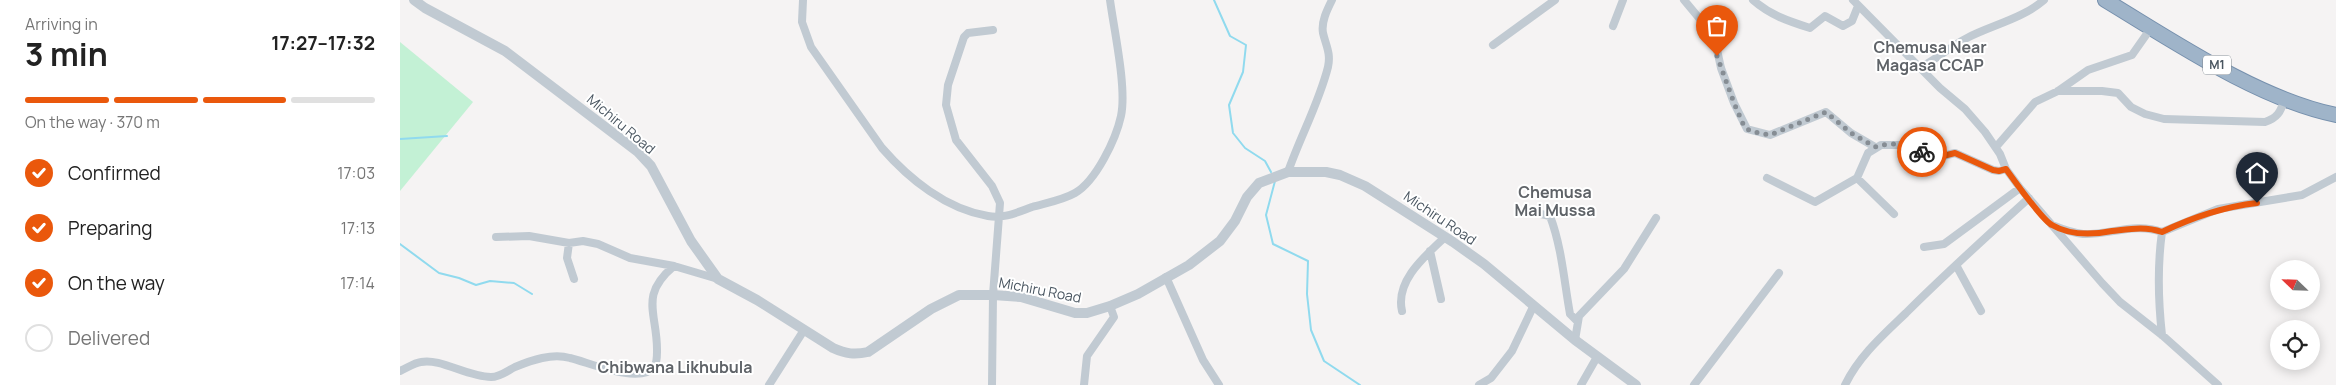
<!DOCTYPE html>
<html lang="en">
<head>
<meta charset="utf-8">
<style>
	:root { --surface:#fff; --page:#f2f2f2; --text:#222; --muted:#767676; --line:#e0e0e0; --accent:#ea580c }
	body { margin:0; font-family:Manrope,sans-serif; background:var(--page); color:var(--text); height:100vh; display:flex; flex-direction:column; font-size:19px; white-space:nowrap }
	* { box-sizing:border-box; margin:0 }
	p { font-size:16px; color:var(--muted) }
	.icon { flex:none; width:28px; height:28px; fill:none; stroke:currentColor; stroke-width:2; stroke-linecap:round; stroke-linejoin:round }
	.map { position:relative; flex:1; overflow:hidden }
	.drawer { display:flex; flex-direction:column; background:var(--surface); width:400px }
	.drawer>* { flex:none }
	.needle { width:32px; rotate:293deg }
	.buttons { position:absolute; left:1870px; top:260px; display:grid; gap:10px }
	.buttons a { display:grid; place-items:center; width:50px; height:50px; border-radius:50%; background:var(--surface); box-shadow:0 2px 12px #0003; font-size:25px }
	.pin { position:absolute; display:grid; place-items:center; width:42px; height:42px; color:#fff; margin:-51px -21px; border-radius:50% 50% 50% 0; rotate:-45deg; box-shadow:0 0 5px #0007 }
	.pin .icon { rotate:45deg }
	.courier { position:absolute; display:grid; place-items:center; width:50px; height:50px; margin:-25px; border:4px solid #ea580c; border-radius:50%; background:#fff; color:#222; box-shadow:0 1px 6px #0007 }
	.summary em { font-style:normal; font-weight:700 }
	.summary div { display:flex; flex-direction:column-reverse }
	.summary { display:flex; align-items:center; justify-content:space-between; height:85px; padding:0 25px }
	h1 { font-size:32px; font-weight:700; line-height:38px }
	.bar { display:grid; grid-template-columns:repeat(4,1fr); gap:8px 5px; align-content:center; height:60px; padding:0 25px }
	.bar i { height:6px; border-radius:4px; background:var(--line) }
	.bar .current { background:var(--accent) }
	.bar p { grid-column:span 4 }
	ol { padding:0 25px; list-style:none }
	li { display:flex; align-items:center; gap:15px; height:55px }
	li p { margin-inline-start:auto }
	li .icon { padding:5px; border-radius:50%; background:var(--accent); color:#fff; stroke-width:4 }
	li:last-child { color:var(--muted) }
	li i { width:28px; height:28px; border:2px solid var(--line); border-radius:50% }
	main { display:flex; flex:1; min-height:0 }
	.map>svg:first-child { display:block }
	.green { fill:#c3f1d5 }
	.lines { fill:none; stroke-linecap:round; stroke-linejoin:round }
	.stream { stroke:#90daee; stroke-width:2 }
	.trunk-casing { stroke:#7690ad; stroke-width:16 }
	.minor { stroke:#c1cad2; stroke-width:8 }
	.tertiary { stroke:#c1cad2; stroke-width:10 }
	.trunk { stroke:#9fb4c9; stroke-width:14 }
	.done { stroke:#868d94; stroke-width:5; stroke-dasharray:0 9 }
	.route { stroke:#ea580c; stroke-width:6 }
	.labels { text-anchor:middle; stroke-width:4; stroke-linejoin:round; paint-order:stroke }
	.shield { fill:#fff; stroke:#808990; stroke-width:1 }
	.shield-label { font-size:12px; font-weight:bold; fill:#4a5661 }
	.street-label { font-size:14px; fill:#4a5661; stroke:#fff }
	.quarter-label { font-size:16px; font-weight:bold; fill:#5f6368; stroke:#fff }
</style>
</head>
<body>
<main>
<section class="drawer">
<div class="summary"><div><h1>3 min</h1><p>Arriving in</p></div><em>17:27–17:32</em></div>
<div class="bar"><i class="current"></i><i class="current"></i><i class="current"></i><i></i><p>On the way · 370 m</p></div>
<ol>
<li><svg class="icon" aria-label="check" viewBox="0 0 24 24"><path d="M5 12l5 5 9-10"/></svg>Confirmed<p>17:03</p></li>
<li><svg class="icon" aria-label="check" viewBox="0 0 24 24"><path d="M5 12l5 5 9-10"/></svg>Preparing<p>17:13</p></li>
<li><svg class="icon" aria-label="check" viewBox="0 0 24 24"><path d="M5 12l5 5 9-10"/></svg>On the way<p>17:14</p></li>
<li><i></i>Delivered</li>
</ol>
</section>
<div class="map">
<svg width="1936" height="385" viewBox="0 0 1936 385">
	<rect width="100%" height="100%" fill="#f5f3f3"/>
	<path class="green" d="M0 42 73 102 0 191Z"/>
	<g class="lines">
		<path class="stream" d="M814 0 830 36 846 45 843 72 829 105 833 133 845 148 865 161 871 172
			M0 139 47 136
			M875 181 866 215 873 244 908 261 907 294 911 330 924 361 960 385
			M0 244 39 273 59 278 76 285 90 281 114 283 132 294"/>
		<g class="trunk-casing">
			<path id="trunk" d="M1705 0C1773 41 1858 99 1936 115"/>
		</g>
		<path class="minor" d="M403 0 402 22 411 47 482 148C509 179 546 209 588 216 604 219 618 212 632 207 646 203 663 200 675 193 696 181 716 139 721 116 727 88 714 30 710 0
			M1284 0 1314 36 1321 68 1334 103 1347 129 1370 135 1426 112 1451 133 1475 147
			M1353 0C1370 15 1388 21 1410 28L1425 16 1443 26 1452 21 1458 6
			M1453 0 1540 88 1565 109 1585 132 1600 154 1606 169 1620 188 1702 283 1720 302 1762 335 1818 385
			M1213 26 1223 0
			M1093 45 1155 0
			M1521 67C1537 59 1551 46 1567 38 1592 25 1622 19 1644 0
			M1658 91H1702L1718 93 1731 107 1745 114 1764 119 1865 122C1877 118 1881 112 1884 100
			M1596 147 1635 102 1658 91 1688 70 1732 55 1751 28
			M888 172C900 137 919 103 928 67 931 53 926 46 923 33 921 22 927 10 932 0
			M1367 178 1415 202 1457 178 1468 153 1481 145H1507L1539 157 1555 153 1593 170 1599 171 1606 169
			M1457 178 1494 214
			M1141 214 1150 216C1162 248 1164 281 1170 314L1177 321
			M1652 225C1662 229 1672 233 1683 234 1710 235 1735 222 1762 232L1818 209 1902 195 1936 177
			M1762 232C1757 268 1758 299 1762 335
			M96 237 129 236 169 243 183 241 198 244 230 258 274 266
			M169 243 167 258 174 279
			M1524 247 1544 244 1620 188
			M1030 251 1041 299
			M1556 265 1581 311
			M766 277 803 360 819 385
			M1002 311C995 281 1025 256 1045 237
			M1175 340 1179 316 1224 269 1256 218
			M0 371C7 368 14 363 21 362 41 358 67 377 91 377 100 377 107 371 115 367 132 360 152 353 170 358 188 362 240 385 254 367 257 363 257 357 257 352 258 314 238 296 274 266L318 279
			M369 385 404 330
			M592 385 593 295 600 203 592 186 556 140 546 105 548 85 564 37 568 33 593 30
			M684 385 687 356 714 317 710 306
			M1079 385 1091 378 1112 351 1133 307
			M1181 385 1197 357
			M1294 385 1379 273
			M1445 385C1459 356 1483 335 1506 313 1546 273 1587 236 1629 198"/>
		<path class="tertiary" d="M14 0 25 8 105 51 238 152 251 166 291 241 318 279 357 300 433 348C446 354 455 355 468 352L531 309 559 295H593L621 297 675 313H687L710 306 738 294 789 265 820 241 835 221 847 197 859 183 888 172H926L940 175 965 186 1053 242 1084 264 1175 340 1236 385"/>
		<use href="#trunk" class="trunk"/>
	</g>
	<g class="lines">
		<path class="done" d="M1317 56 1334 103 1344 126 1350 131 1370 135 1426 112 1451 133 1475 147C1490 142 1509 143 1522 152"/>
		<path class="route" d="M1522 152 1539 157 1555 153 1593 170 1599 171 1606 169C1614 180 1642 220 1652 225 1671 236 1692 235 1712 231 1730 229 1745 226 1762 232 1793 217 1822 207 1857 203"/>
	</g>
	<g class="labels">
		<rect class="shield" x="1803" y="55.5" width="28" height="19" rx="4"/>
		<g class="shield-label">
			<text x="1817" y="69">M1</text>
		</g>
		<g class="street-label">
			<text transform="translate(221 124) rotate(40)" y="5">Michiru Road</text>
			<text transform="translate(1040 218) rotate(34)" y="5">Michiru Road</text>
			<text transform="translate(640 290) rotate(11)" y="5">Michiru Road</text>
		</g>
		<g class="quarter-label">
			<text x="1530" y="53">Chemusa Near<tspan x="1530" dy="18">Magasa CCAP</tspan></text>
			<text x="1155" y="198">Chemusa<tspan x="1155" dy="18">Mai Mussa</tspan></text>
			<text x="275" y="373">Chibwana Likhubula</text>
		</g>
	</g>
</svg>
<div class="buttons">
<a><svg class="needle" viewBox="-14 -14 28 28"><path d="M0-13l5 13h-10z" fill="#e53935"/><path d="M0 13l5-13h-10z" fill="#767676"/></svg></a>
<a><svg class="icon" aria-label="locate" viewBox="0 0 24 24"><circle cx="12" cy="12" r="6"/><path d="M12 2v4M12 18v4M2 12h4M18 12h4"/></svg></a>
</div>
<div class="pin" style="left:1317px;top:56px;background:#ea580c"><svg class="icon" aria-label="bag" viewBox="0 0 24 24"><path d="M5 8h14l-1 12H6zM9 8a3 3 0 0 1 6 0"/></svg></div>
<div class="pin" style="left:1857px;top:203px;background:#1f2937"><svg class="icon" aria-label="home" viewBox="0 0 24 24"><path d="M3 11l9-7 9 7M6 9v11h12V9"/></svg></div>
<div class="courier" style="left:1522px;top:152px"><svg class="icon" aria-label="bike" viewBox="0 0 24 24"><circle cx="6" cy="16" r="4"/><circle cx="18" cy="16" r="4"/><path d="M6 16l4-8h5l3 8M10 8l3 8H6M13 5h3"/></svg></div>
</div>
</main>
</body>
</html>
